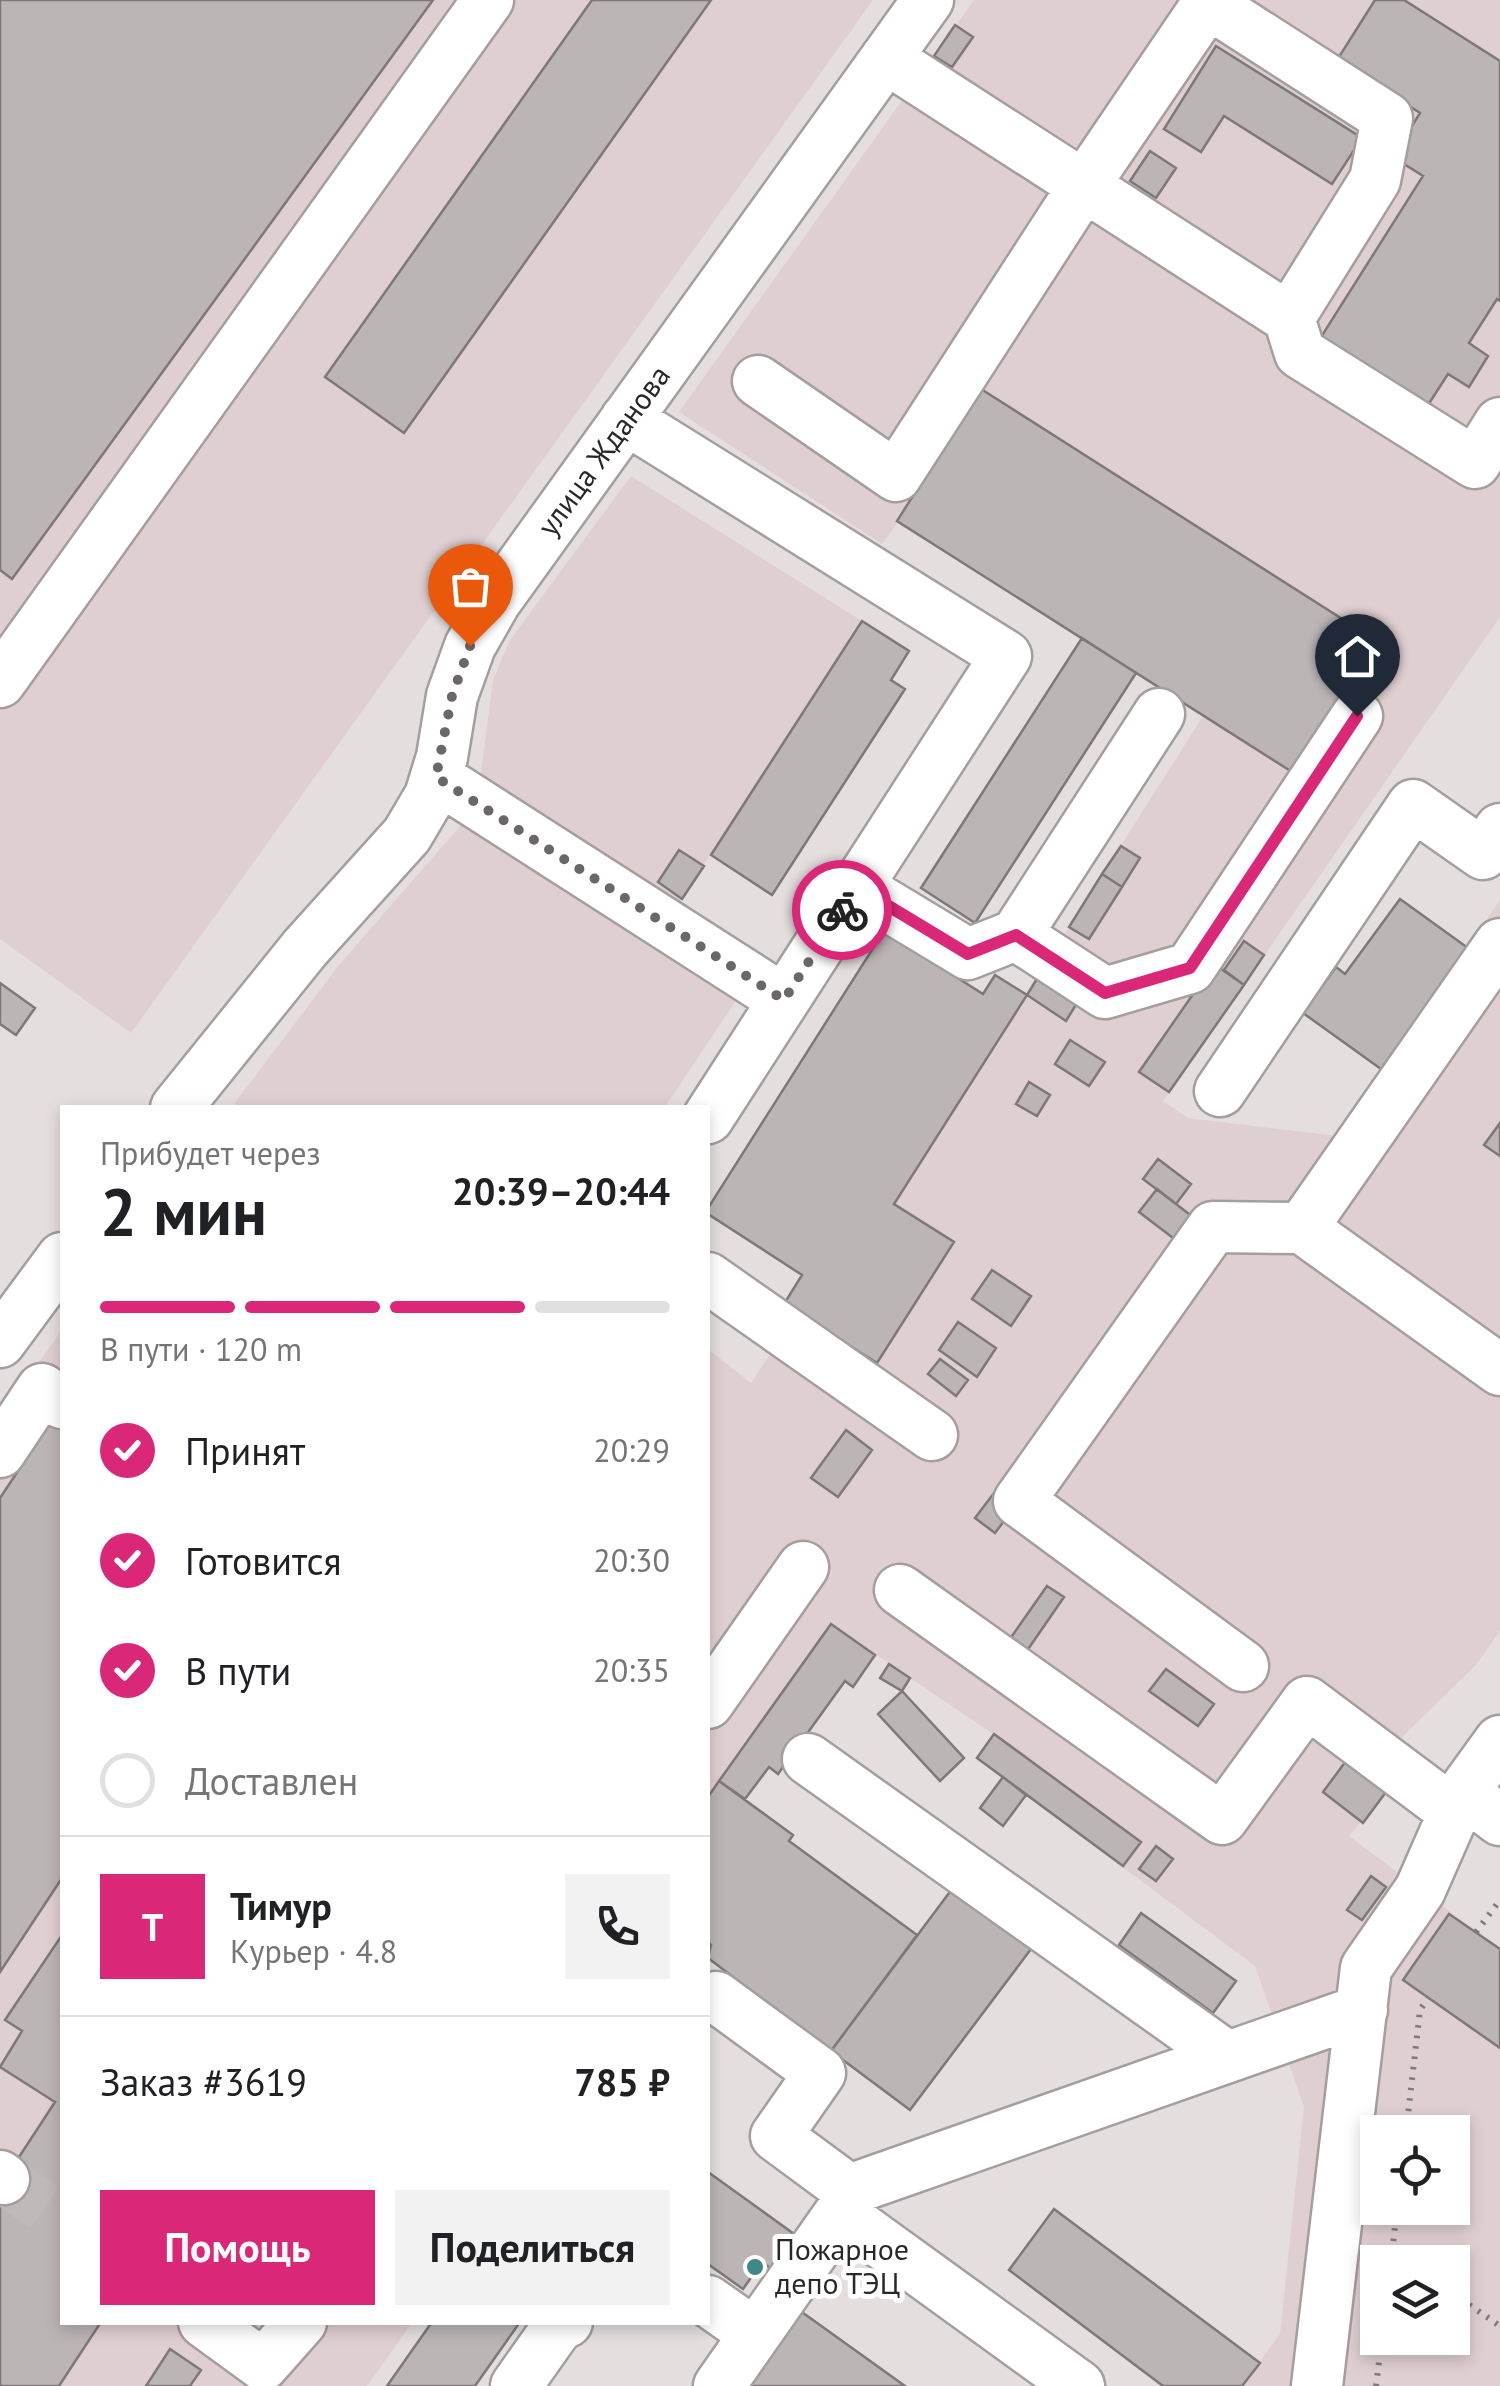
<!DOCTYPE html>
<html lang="ru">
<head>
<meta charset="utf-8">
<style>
	:root { --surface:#fff; --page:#f2f2f2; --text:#202124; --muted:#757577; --line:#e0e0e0; --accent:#db2777 }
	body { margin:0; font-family:"PT Sans",sans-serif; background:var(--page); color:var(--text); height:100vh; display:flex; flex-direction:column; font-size:38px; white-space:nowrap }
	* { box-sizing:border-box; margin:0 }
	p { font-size:32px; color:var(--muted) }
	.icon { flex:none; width:55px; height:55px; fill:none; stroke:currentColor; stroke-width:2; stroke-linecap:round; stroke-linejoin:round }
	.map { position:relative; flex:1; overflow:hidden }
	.side { position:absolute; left:60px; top:1105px; width:650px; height:1220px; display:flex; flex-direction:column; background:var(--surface); border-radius:0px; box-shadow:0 5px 15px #0003 }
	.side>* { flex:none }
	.controls { position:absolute; left:1360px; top:2115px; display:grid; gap:20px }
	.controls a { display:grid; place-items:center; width:110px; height:110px; border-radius:0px; background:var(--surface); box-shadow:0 5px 15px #0003; font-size:50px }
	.pin { position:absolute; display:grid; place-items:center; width:85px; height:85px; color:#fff; margin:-102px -42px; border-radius:50% 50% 50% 0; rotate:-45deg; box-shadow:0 0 10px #0007 }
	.pin .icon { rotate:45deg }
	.courier { position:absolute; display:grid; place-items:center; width:100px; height:100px; margin:-50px; border:8px solid #db2777; border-radius:50%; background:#fff; color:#222; box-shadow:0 2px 12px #0007 }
	.summary em { font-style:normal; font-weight:800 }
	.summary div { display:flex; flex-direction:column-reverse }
	.summary { display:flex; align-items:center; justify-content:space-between; height:170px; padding:0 40px }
	h1 { font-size:65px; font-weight:800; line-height:75px }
	.bar { display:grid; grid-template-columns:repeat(4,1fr); gap:15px 10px; align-content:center; height:120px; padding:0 40px }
	.bar i { height:12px; border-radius:8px; background:var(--line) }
	.bar .current { background:var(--accent) }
	.bar p { grid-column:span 4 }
	.line { display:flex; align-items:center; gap:25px; padding:0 40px; border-top:2px solid var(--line) }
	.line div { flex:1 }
	.round { display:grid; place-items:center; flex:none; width:105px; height:105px; border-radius:0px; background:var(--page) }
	ol { padding:0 40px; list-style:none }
	li { display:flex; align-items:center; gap:30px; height:110px }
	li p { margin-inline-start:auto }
	li .icon { padding:10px; border-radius:50%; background:var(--accent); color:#fff; stroke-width:4 }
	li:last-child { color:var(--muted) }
	li i { width:55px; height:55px; border:5px solid var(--line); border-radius:50% }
	.primary-button { display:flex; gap:20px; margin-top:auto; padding:20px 40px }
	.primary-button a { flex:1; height:115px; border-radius:0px; background:var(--accent); color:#fff; font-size:40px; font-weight:800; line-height:115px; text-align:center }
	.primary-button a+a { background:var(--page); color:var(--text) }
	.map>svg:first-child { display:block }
	.built { fill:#e0cfd0; fill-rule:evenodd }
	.building { fill:#bcb5b5; stroke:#7e7878; stroke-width:2.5 }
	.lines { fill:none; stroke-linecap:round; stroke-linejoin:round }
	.minor-tunnel { stroke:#bfb9b9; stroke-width:50; stroke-dasharray:50 25; stroke-linecap:butt }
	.minor-casing { stroke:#a49e9e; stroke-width:55 }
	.path { stroke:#807b7b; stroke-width:6; stroke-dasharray:2.5 8; stroke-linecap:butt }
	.minor { stroke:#fff; stroke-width:50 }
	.done { stroke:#6b6767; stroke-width:10; stroke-dasharray:0 18 }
	.route { stroke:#db2777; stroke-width:12 }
	.poi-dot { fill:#3f8788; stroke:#fff; stroke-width:4 }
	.labels { text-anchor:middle; stroke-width:10; stroke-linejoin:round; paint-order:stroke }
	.street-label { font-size:30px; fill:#292727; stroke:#fff }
	.poi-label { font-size:30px; fill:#292727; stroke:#fff; text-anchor:start }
</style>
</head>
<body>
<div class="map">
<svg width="1500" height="2386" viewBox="0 0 1500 2386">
	<rect width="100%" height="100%" fill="#e5dede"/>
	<path class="built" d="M0 0H873L131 1033 0 939Z
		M974 0H1500V617L1163 1101 1188 1118 1337 1136 1500 900V1631L1475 1666 1399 1740 1386 1792 1349 1836 1500 1949V2386H1242L1280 2334 1304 2107 1255 1966 977 1758 993 1734 831 1624 708 1797V1349L751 1383 773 1350 784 1304 878 1363 954 1243 894 1204 1203 716 898 522 882 544 679 412ZM1378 2132H1452V2208H1378ZM1378 2262H1452V2338H1378Z
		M631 476 862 621 652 945 737 999 665 1107 231 1108 339 965 462 824 481 773 493 680 510 640Z
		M62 1330V2322L412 2323 367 2386H0V1417Z"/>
	<path class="building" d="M0 0H433L12 579 0 570Z
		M592 0H711L404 433 325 377Z
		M1375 0H1404L1500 61V301L1497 299 1469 343 1488 356 1469 387 1448 374 1428 405 1321 337 1423 176 1393 157 1420 113 1337 60Z
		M955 25 973 37 952 67 934 56Z
		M1216 46 1362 138 1332 184 1224 116 1201 152 1164 129Z
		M1150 151 1176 168 1156 198 1130 181Z
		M981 389 1383 645 1300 777 897 521Z
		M862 621 909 651 891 680 905 689 772 895 711 855Z
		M1082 638 1136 673 975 923 921 888Z
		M1121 846 1140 858 1122 887 1102 874Z
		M679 850 704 866 682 899 658 882Z
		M1102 874 1122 887 1089 939 1069 927Z
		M1400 899 1468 948 1381 1069 1303 1013 1336 967 1345 974Z
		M884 931 983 994 995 975 1027 995 894 1204 954 1242 877 1363 784 1304 802 1275 708 1214V1208Z
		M1244 941 1264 955 1244 985 1224 970Z
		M1214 964 1244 985 1169 1092 1139 1072Z
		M1038 977 1077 1003 1066 1021 1027 995Z
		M0 983 35 1008 16 1035 0 1024Z
		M1070 1040 1105 1062 1089 1086 1055 1064Z
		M1029 1082 1050 1095 1037 1116 1016 1104Z
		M1500 1123V1156L1484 1145Z
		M1158 1159 1191 1184 1176 1204 1143 1179Z
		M1157 1189 1194 1218 1177 1241 1139 1212Z
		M992 1270 1031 1296 1011 1326 972 1299Z
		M958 1322 996 1348 977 1377 939 1350Z
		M940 1359 968 1380 956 1396 928 1374Z
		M54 1417 62 1422V1878L0 1972V1498Z
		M846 1430 872 1450 838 1497 811 1478Z
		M994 1493 1013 1509 995 1533 975 1518Z
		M1047 1586 1064 1597 1022 1658 1005 1646Z
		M831 1624 875 1655 853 1687 845 1681 778 1774 769 1767 745 1799 719 1781Z
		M889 1664 910 1678 902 1691 880 1678Z
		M1166 1669 1214 1704 1198 1726 1149 1691Z
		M902 1691 964 1758 940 1781 878 1714Z
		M994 1734 1141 1842 1123 1866 977 1758Z
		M1346 1761 1386 1792 1363 1823 1323 1792Z
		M1003 1777 1026 1795 1003 1826 980 1808Z
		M719 1781 793 1835 789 1841 917 1935 831 2051 708 1958 711 1945 708 1942V1797Z
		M1156 1846 1173 1859 1156 1881 1139 1869Z
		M1371 1876 1386 1887 1362 1920 1347 1910Z
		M952 1889 1031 1949 910 2110 831 2051Z
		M1141 1913 1236 1981 1213 2013 1119 1945Z
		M1449 1914 1500 1949V2048L1403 1980Z
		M62 1935V2322H101L59 2386H0V2186L55 2102 0 2067 22 2031 5 2020Z
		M708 2172 808 2244 784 2278 762 2262 743 2289 708 2264Z
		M1054 2209 1260 2363 1242 2386H1163L1009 2270Z
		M799 2310 905 2386H744Z
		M432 2322H520L475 2386H387Z
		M170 2349 201 2370 190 2386H146Z"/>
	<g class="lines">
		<path class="minor-tunnel" d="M4 2179 62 2221"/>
		<g class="minor-casing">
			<path id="minor" d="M1289 318 1300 353 1475 463 1500 423
				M758 381 896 476 1083 187 1208 3 1387 118 1375 180 1289 318 886 58
				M626 419 1006 656 708 1118
				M0 682 488 0
				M436 777 784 1000
				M857 887 968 954 1016 935 1159 714
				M1016 935 1105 993 1190 968 1357 716
				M1220 1091 1413 805 1483 854 1500 829
				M176 1108 305 948 407 835 430 796 442 757 452 696 470 646 495 602 928 0
				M1302 1228 1500 1370
				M708 1278 932 1435
				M0 1342 62 1258
				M0 1452 42 1389 62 1403
				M900 1590 1222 1819 1307 1702 1454 1812
				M1243 1666 1019 1501 1213 1227 1302 1228 1500 944
				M708 1703 803 1567
				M808 1759 1226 2056
				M1463 1792 1500 1820
				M716 1997 820 2073 776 2136 849 2190 1362 2010
				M0 2176 4 2179
				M708 2301 755 2334
				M204 2322 263 2365 301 2322
				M516 2386 559 2325 567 2322
				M719 2386 840 2213 1079 2386
				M1317 2386 1366 1968 1420 1890 1463 1792 1500 1741"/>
		</g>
		<path class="path" d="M1476 1932 1500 1900
			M1406 2132 1420 2010 1428 1998
			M1374 2249 1392 2251 1409 2262
			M1391 2262 1397 2208
			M1452 2293 1500 2326
			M1376 2386 1382 2338"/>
		<use href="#minor" class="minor"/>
	</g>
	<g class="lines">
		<path class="done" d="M470 646 452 696 436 777 784 1000 842 910"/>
		<path class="route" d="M842 910 857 887 968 954 1016 935 1105 993 1190 968 1357 716"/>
	</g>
	<circle class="poi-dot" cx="755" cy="2267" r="10"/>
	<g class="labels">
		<g class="street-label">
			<text transform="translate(604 451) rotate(-54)" y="10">улица Жданова</text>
		</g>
		<g class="poi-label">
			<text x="775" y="2260">Пожарное<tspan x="775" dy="34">депо ТЭЦ</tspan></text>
		</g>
	</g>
</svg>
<div class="controls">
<a><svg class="icon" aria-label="locate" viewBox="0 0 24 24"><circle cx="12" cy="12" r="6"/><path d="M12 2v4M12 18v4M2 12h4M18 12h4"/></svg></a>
<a><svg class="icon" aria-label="layers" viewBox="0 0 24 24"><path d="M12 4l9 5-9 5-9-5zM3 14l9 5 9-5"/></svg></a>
</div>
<div class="pin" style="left:470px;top:646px;background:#ea580c"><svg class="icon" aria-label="bag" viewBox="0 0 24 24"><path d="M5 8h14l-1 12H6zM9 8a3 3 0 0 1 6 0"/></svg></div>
<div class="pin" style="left:1357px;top:716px;background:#1f2937"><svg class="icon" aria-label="home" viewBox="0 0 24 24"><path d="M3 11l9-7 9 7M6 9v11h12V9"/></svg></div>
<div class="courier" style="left:842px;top:910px"><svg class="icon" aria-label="bike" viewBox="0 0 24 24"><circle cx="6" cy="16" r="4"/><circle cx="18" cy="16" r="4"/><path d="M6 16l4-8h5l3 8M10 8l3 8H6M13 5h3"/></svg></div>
<section class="side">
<div class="summary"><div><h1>2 мин</h1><p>Прибудет через</p></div><em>20:39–20:44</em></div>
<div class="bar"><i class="current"></i><i class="current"></i><i class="current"></i><i></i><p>В пути · 120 m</p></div>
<ol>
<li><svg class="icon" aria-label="check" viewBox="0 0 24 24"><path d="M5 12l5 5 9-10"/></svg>Принят<p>20:29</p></li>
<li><svg class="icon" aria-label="check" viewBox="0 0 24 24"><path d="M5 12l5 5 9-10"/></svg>Готовится<p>20:30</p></li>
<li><svg class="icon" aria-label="check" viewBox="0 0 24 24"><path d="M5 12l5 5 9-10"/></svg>В пути<p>20:35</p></li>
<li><i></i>Доставлен</li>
</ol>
<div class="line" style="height:180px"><b class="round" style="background:var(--accent);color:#fff">Т</b><div><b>Тимур</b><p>Курьер · 4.8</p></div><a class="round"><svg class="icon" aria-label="phone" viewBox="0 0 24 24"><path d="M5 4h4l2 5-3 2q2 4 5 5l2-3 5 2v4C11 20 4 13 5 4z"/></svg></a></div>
<div class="line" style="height:130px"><div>Заказ #3619</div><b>785 ₽</b></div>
<div class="primary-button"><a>Помощь</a><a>Поделиться</a></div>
</section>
</div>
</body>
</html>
